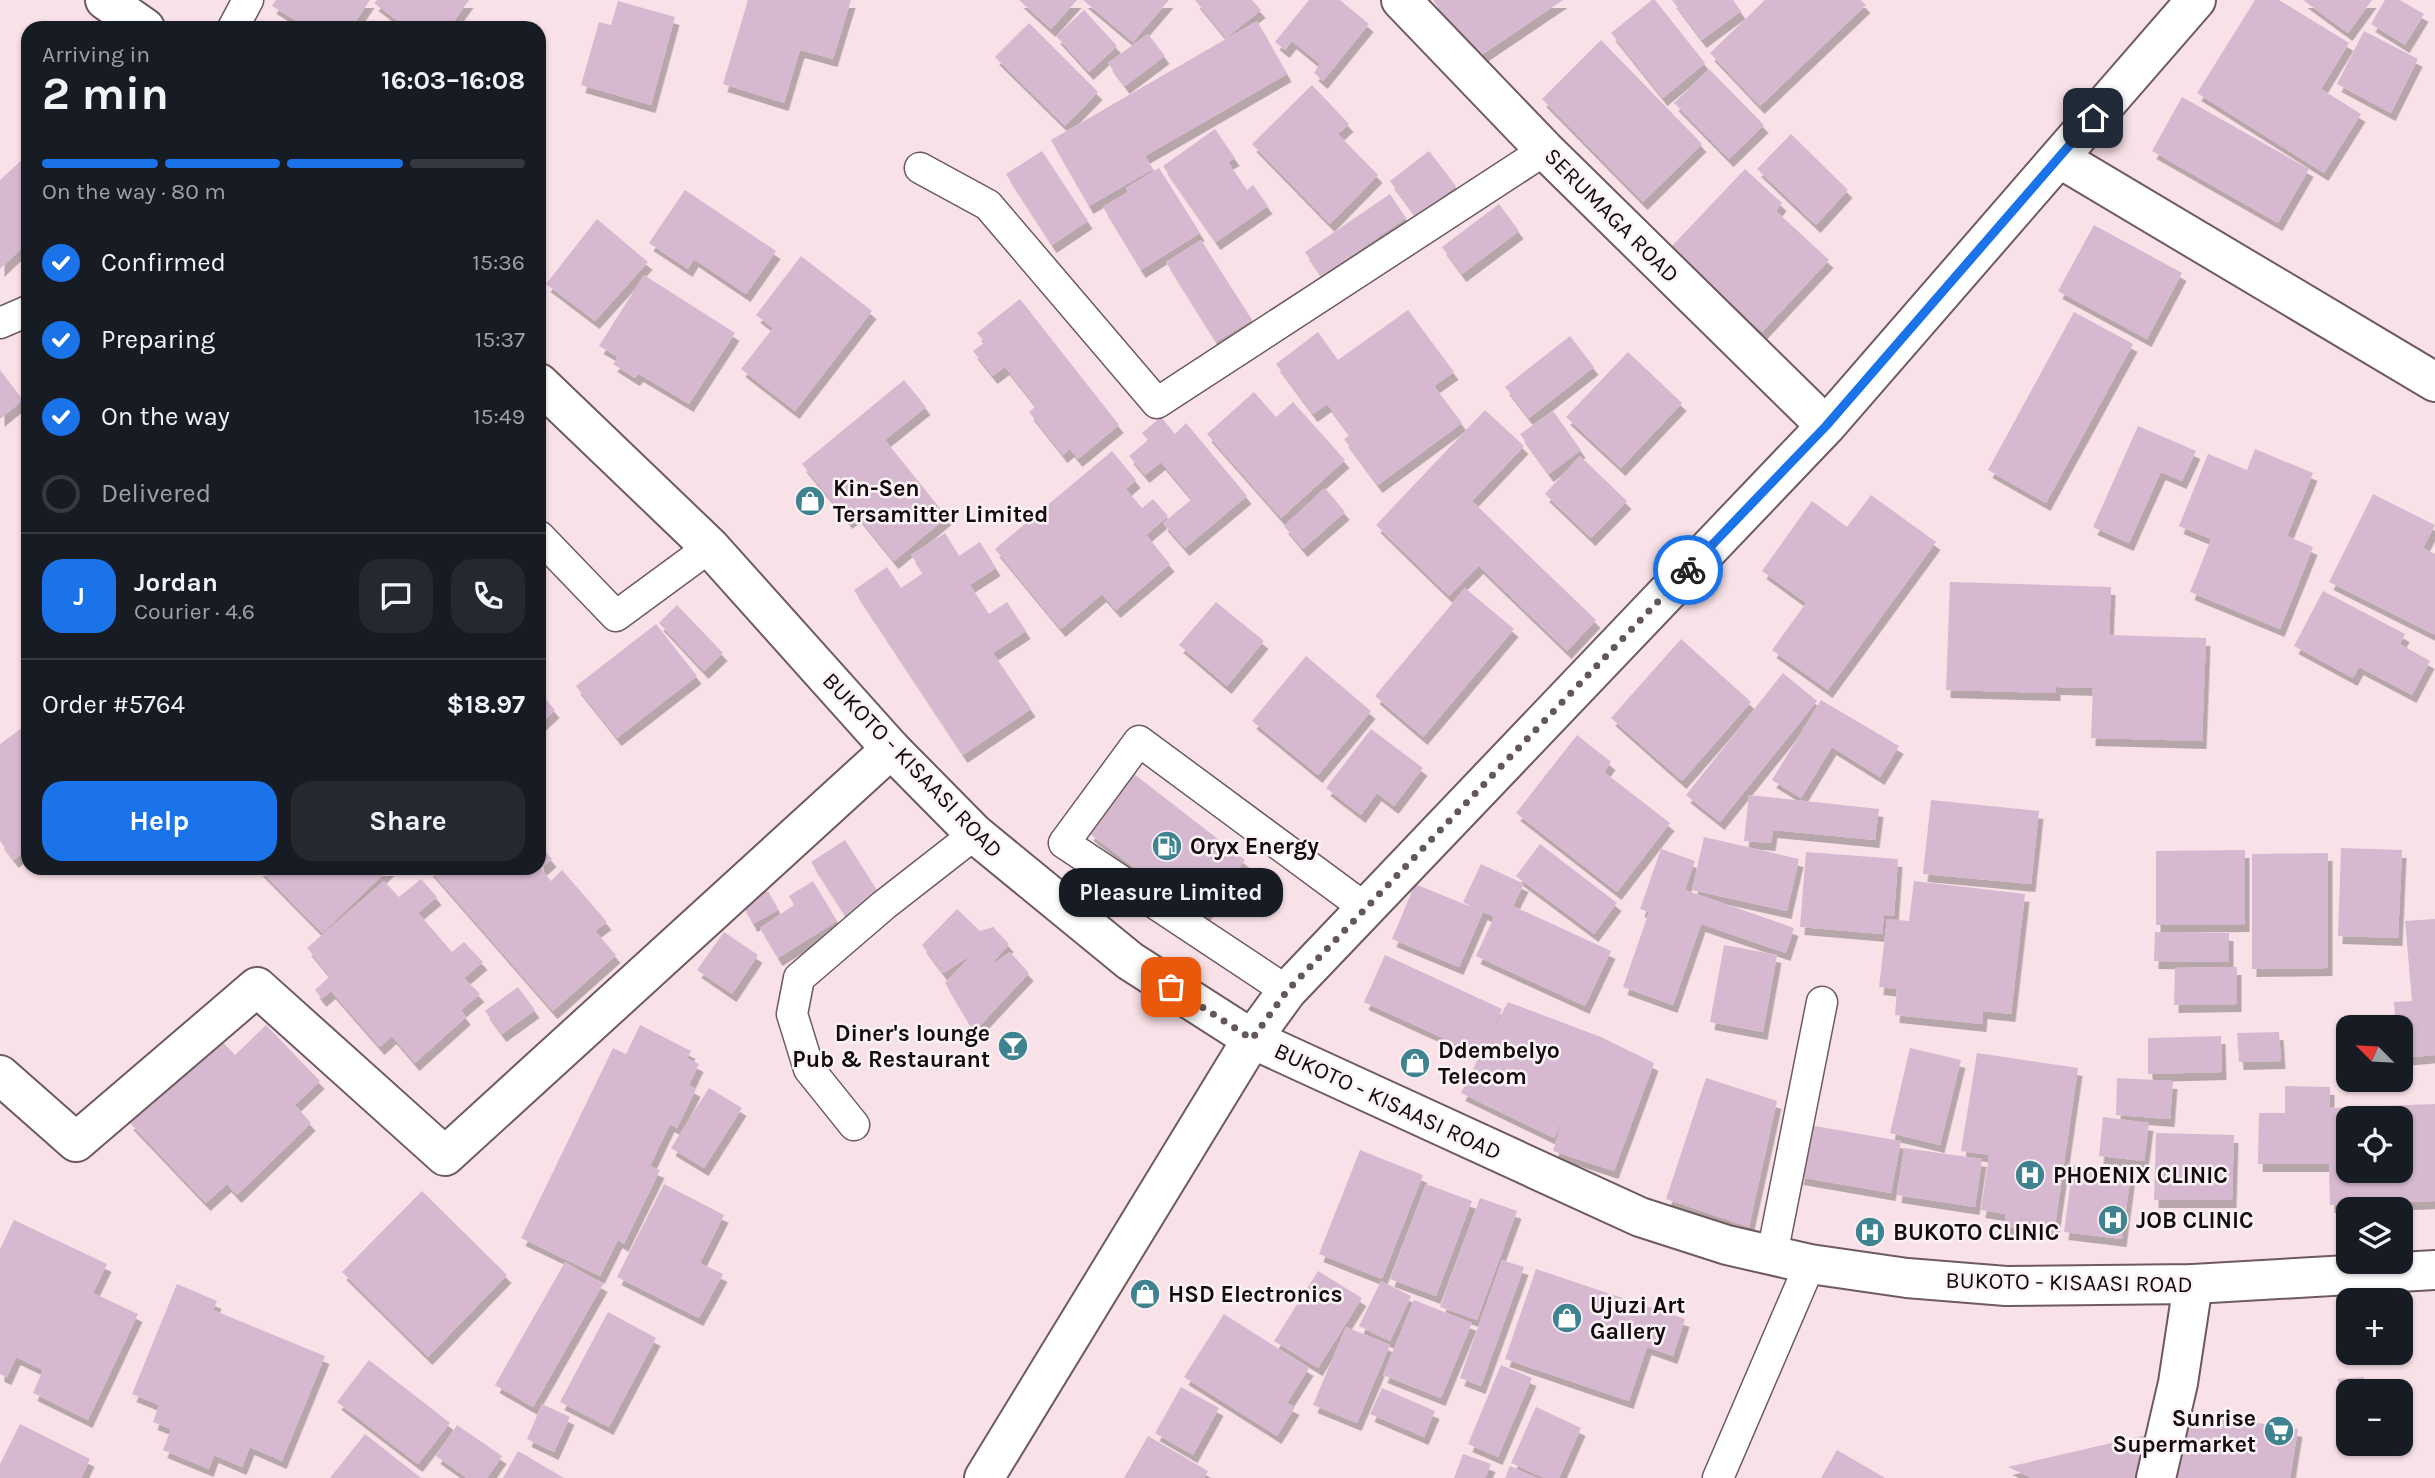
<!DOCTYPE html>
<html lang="en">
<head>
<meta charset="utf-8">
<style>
	:root { --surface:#171b24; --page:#242831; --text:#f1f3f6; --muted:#9ea1a6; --line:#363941; --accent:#1a73e8 }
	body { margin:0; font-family:Karla,sans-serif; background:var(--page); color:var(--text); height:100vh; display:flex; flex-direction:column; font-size:26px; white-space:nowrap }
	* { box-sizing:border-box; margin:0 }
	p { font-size:23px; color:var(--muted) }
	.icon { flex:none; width:38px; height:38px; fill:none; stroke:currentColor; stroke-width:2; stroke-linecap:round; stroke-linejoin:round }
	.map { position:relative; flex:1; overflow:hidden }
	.details { position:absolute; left:21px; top:21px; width:525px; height:854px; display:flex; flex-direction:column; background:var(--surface); border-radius:21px; box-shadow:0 2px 5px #0004 }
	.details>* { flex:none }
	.needle { width:46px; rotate:294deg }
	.buttons { position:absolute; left:2336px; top:1015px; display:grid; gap:14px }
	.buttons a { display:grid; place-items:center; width:77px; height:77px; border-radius:14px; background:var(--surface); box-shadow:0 2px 5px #0004; font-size:35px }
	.pin { position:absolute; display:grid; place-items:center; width:60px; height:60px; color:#fff; margin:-30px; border-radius:14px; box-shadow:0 4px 10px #0006 }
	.courier { position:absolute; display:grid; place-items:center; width:70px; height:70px; margin:-35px; border:5px solid #1a73e8; border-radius:50%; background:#fff; color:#222; box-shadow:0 2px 9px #0007 }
	.bubble { position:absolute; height:49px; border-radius:21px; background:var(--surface); box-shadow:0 2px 5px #0004; font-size:23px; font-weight:700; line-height:49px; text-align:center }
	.summary em { font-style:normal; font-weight:700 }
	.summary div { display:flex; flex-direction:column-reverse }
	.summary { display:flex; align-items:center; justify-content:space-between; height:119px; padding:0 21px }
	h1 { font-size:46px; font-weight:700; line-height:52px }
	.bar { display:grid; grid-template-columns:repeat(4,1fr); gap:10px 7px; align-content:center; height:84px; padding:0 21px }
	.bar i { height:9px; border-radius:5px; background:var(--line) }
	.bar .selected { background:var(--accent) }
	.bar p { grid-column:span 4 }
	.line { display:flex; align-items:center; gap:18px; padding:0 21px; border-top:2px solid var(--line) }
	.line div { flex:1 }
	.round { display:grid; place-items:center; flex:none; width:74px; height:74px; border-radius:21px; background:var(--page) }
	ol { padding:0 21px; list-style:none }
	li { display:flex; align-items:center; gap:21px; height:77px }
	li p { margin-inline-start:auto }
	li .icon { padding:7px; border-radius:50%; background:var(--accent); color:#fff; stroke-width:4 }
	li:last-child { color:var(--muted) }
	li i { width:38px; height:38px; border:4px solid var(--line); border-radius:50% }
	.button { display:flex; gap:14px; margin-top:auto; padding:14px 21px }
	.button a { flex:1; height:80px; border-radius:21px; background:var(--accent); color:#fff; font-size:28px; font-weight:700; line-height:80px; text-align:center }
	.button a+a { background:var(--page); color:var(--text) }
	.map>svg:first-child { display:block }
	.building { fill:#d6b9d1; fill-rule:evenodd; filter:url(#shadow) }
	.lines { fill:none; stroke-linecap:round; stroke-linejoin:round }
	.lane-casing { stroke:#6e5a5f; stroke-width:33 }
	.street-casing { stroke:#6e5a5f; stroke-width:42 }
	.secondary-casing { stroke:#6e5a5f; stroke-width:42 }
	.primary-casing { stroke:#6e5a5f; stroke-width:42 }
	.lane { stroke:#fff; stroke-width:30 }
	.street { stroke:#fff; stroke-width:38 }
	.secondary { stroke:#fff; stroke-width:38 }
	.primary { stroke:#fff; stroke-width:38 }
	.done { stroke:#63575a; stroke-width:7; stroke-dasharray:0 12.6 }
	.route { stroke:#1a73e8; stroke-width:9 }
	.labels { text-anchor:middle; stroke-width:5; stroke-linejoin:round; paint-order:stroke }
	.street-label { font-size:23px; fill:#130c0e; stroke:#fcf2f5 }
	.poi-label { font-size:23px; font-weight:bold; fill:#130c0e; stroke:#fcf2f5; text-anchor:start }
</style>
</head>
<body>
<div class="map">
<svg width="2435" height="1478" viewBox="0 0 2435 1478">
	<defs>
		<filter id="shadow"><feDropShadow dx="4.5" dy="8" stdDeviation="0" flood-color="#0004"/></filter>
	</defs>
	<rect width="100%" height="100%" fill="#f8e1e7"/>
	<path class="building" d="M276 0H370L351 28H308L272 6Z
		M377 0H469L449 28H407L374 3Z
		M748 0H851L833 59 800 50 784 103 723 84Z
		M1019 0H1077L1051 29Z
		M1083 0H1169L1133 42Z
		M1195 0H1252L1261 10 1226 38Z
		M1309 0H1340L1369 24 1323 81 1314 73 1320 64 1292 41 1285 50 1275 42Z
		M1433 0H1563L1474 60Z
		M1652 0H1655L1705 63 1663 98 1611 33Z
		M1672 0H1733L1741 11 1702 40Z
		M1765 0H1861L1866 5 1760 106 1710 53Z
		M2255 0H2279L2349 43 2321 89 2361 114 2324 173 2197 93Z
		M2303 0H2372L2348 33Z
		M2385 0H2400L2424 14 2405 45 2371 24Z
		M618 1 675 17 651 105 581 85 599 22 611 25Z
		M1084 10 1117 46 1089 72 1056 36Z
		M1257 21 1287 74 1145 156 1153 169 1089 206 1051 140Z
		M1029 23 1098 92 1065 126 995 57Z
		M2364 31 2418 59 2391 113 2337 84Z
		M1148 34 1165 56 1125 86 1108 63Z
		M1601 40 1702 144 1643 202 1542 99Z
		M1709 69 1764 125 1729 159 1674 103Z
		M1312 85 1349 124 1338 134 1378 175 1330 224 1252 144Z
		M2182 97 2309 169 2278 223 2152 151Z
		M1215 129 1235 158 1228 162 1247 190 1253 185 1268 206 1216 242 1163 166Z
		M1791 134 1848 190 1816 225 1757 169Z
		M1042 151 1088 221 1052 245 1006 174Z
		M1429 151 1456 186 1416 216 1390 181Z
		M24 158 28 162V242L0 269V180Z
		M1159 168 1200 233 1141 270 1103 207 1128 192 1126 188Z
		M1745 169 1782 203 1776 211 1829 260 1762 332 1672 246Z
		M685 190 776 251 746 294 694 259 688 269 649 243Z
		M1390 194 1406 218 1321 276 1305 252Z
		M1499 204 1519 231 1462 274 1442 247Z
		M597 219 648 262 595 321 546 284Z
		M2094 225 2182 273 2147 339 2058 291Z
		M1201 240 1252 320 1216 342 1166 262Z
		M801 256 872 311 795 411 741 369 773 328 756 315Z
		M644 275 735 333 689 404 639 374 635 378 613 364 618 357 599 346Z
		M1020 299 1119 425 1078 459 1070 449 1063 455 1029 412 1036 406 1005 367 993 376 973 351 985 342 977 333Z
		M1408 310 1454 372 1434 386 1462 423 1378 485 1344 439 1350 435 1327 404 1313 414 1276 364 1318 332 1338 360Z
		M2074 312 2133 344 2046 503 1988 470Z
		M1570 336 1594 367 1529 418 1505 387Z
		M1628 352 1682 403 1621 468 1566 417Z
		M0 370 23 400 0 419Z
		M904 380 926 407 885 440 947 517 894 561 856 514 848 521 802 464Z
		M1254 392 1276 417 1293 402 1345 460 1281 518 1207 434Z
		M1485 410 1524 446 1472 501 1596 620 1567 651 1479 566 1449 596 1376 525Z
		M1553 411 1581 450 1549 474 1520 434Z
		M1161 417 1175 434 1186 423 1247 496 1185 548 1163 523 1192 499 1161 462 1145 475 1129 456 1148 440 1142 433Z
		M2138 426 2196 451 2182 481 2161 472 2129 543 2093 527Z
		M2255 449 2313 473 2287 536 2313 547 2280 629 2190 592 2211 539 2179 526 2208 454 2247 470Z
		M1112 451 1136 480 1126 489 1142 508 1153 499 1168 516 1146 535 1170 564 1116 610 1102 594 1061 629 995 549Z
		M1580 456 1627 501 1591 538 1545 494Z
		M1325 488 1345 512 1303 549 1284 526Z
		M2373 494 2435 525 2423 548 2435 554V635L2329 582Z
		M1871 495 1936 542 1828 690 1772 650 1806 603 1762 571 1812 501 1847 527Z
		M945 533 959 556 980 542 996 568 970 585 989 614 1007 602 1026 631 993 653 1031 709 963 755 854 590 887 567 901 588 923 573 911 555Z
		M1950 582 2111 587 2109 635 2206 638 2202 741 2091 738 2093 688 2056 687V693L1946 690Z
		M1465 588 1514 629 1423 737 1375 696Z
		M2323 591 2405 634 2400 644 2430 661 2412 695 2359 667 2353 678 2294 646Z
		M1216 602 1264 641 1227 686 1179 645Z
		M677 605 723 653 704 671 659 623Z
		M656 624 697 676 617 738 576 686Z
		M1681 639 1751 702 1682 781 1611 718Z
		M1306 656 1371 711 1318 775 1252 721Z
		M1783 673 1817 701 1720 822 1686 795Z
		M539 691 555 710 539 725Z
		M1821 700 1899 746 1880 777 1832 747 1801 798 1772 780Z
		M23 727 28 734V849L14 860 0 841V744Z
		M1371 729 1423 768 1394 806 1377 793 1361 815 1326 788Z
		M1577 735 1611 762 1604 772 1670 823 1617 892 1516 813Z
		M1134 774 1245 860 1201 919 1089 833Z
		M1749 795 1879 809 1875 840 1773 830 1771 843 1744 841Z
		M1931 800 2039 811 2031 884 1923 874Z
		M1704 837 1799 859 1787 911 1692 890Z
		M845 840 878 892 845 915 811 862Z
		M539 844 552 859 541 869 551 881 562 870 607 922 595 931 616 955 553 1011 428 868H539Z
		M1540 844 1617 903 1594 934 1516 876Z
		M2341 848 2402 850 2398 938 2338 936Z
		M1661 849 1695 861 1685 890 1794 928 1786 953 1701 924 1673 1005 1623 987 1649 912 1640 909Z
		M2245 850V924L2156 925V851Z
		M1806 852 1898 859 1894 916 1884 915 1882 934 1800 927Z
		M2328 853V968L2252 969V854Z
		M1481 864 1524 884 1513 906 1611 951 1585 1006 1476 956 1494 917 1483 912 1459 967 1392 939 1415 884 1476 909 1463 902Z
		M258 868H390L322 933Z
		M421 879 437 897 418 913 452 952 464 942 483 962 464 978 480 994 461 1010 466 1017 415 1063 392 1036 380 1047 331 991 322 999 315 990 330 976 307 948 384 881 399 897Z
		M813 881 837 921 778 958 760 928 794 905 789 896Z
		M1914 881 2025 894 2011 1014 1983 1011 1982 1024 1895 1015 1897 989 1879 987 1887 919 1909 921Z
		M768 891 778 910 753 924 742 904Z
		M957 909 980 931 993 927 1009 944 989 967 1010 952 1029 973 974 1032 945 983 972 955 943 973 922 945Z
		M2435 919V1055L2401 1058V1027H2396L2394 1002 2412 1001 2405 921Z
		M724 932 758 955 732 994 697 970Z
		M2155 932 2229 933V962L2154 961Z
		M1724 945 1777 955 1763 1032 1710 1022Z
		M1385 955 1502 1009 1489 1038 1508 1002 1601 1037 1654 1063 1614 1171 1553 1151 1563 1118 1554 1138 1461 1093 1480 1055 1364 1002Z
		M2237 967V1004L2174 1005 2175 968Z
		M518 987 535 1010 502 1034 485 1011Z
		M266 1025 320 1081 295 1105 311 1123 237 1195 227 1184 206 1203 129 1122 218 1037 235 1055Z
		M640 1025 691 1051 687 1058 699 1064 689 1085 696 1089 677 1128 670 1124 650 1166 660 1170 624 1244 618 1240 600 1276 521 1238 613 1048 626 1054Z
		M2279 1032 2281 1061 2239 1062 2237 1033Z
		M2221 1036 2222 1072 2148 1074V1038Z
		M1910 1048 1961 1060 1940 1145 1890 1133Z
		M1977 1053 2078 1068 2054 1233 2004 1226 2006 1214 1981 1210 1989 1155 1961 1151Z
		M1706 1078 1777 1101 1749 1227 1666 1199Z
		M2117 1078 2173 1081 2170 1119 2116 1115Z
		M2285 1086 2330 1087V1108L2435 1104V1201L2330 1205 2329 1164H2258L2259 1113H2285ZM2348 1118H2401V1171H2348Z
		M709 1088 742 1108 704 1168 671 1148Z
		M2103 1117 2149 1123 2144 1161 2099 1156Z
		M1809 1125 1901 1141 1891 1193 1799 1177Z
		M2156 1133 2234 1135 2232 1200H2154Z
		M1904 1148 1982 1159 1975 1207 1897 1195Z
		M1360 1150 1423 1175 1382 1279 1319 1254Z
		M2073 1165 2131 1173 2122 1239 2064 1232Z
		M664 1184 724 1215 700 1263 723 1274 699 1318 617 1277Z
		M1426 1184 1472 1201 1436 1296 1390 1279Z
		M422 1191 507 1275 428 1357 342 1272Z
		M1480 1198 1517 1211 1477 1320 1440 1307Z
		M14 1220 107 1264 93 1293 138 1314 88 1420 33 1393 43 1370 16 1357 7 1377 0 1374V1249Z
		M1502 1260 1524 1267 1481 1386 1460 1378Z
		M565 1262 603 1284 533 1407 495 1385Z
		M1536 1269 1685 1319 1673 1356 1647 1347 1629 1401 1505 1359Z
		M1318 1271 1362 1298 1318 1368 1274 1341Z
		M1381 1281 1411 1296 1390 1341 1359 1326Z
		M177 1284 217 1301 213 1310 325 1356 282 1461 250 1447 242 1467 214 1455 209 1469 163 1450 171 1429 153 1422 159 1405 132 1394Z
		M1414 1300 1472 1323 1441 1398 1383 1375Z
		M608 1312 656 1338 609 1427 560 1402Z
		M1224 1314 1309 1368 1287 1403 1295 1407 1277 1436 1184 1377Z
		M1346 1327 1390 1345 1357 1423 1313 1405Z
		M369 1360 450 1423 418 1464 337 1402Z
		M1501 1365 1532 1378 1498 1457 1468 1444Z
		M2364 1377 2366 1391H2348V1403H2341L2338 1379Z
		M1181 1387 1219 1408 1193 1455 1155 1433Z
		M1382 1388 1435 1411 1424 1437 1370 1414Z
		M542 1404 570 1417 554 1452 527 1439Z
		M1536 1407 1581 1428 1559 1478H1544L1511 1463Z
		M2176 1411 2298 1429 2290 1478H2167Z
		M20 1424 90 1459 81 1478H0V1464Z
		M457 1425 502 1456 487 1478H467L436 1456Z
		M2155 1433 2134 1478H2032L2008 1467Z
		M365 1434 421 1478H330Z
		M1148 1436 1208 1471 1204 1478H1124Z
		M1837 1450 1885 1478H1821Z
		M518 1451 564 1478H503Z
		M1463 1454 1491 1464 1485 1478H1454Z
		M1510 1466 1537 1478H1505Z"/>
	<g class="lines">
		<g class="lane-casing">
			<path id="lane" d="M233 28 248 0
				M920 168 988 205 1157 403 1545 150
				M0 323 28 311
				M539 536 616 616 710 547
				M1287 991 1064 843 1139 741 1365 908
				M854 1125 809 1069 792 1014 799 978 884 905 975 834
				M1772 1255 1822 1002
				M1718 1478 1810 1264"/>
		</g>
		<g class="street-casing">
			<path id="street" d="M1401 0 1545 150 1826 426
				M2059 158 2435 382
				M1252 1039 1287 991 1826 426 2196 0
				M0 1075 76 1142 257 987 445 1156 891 749
				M2156 1478 2178 1383 2193 1284"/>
		</g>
		<g class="secondary-casing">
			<path id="secondary" d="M105 0 145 28
				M539 383 710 547 891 749 975 834 1130 961 1252 1039 1640 1217 1727 1245 1810 1264 1907 1278 2006 1286 2193 1284 2435 1270"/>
		</g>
		<g class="primary-casing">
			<path id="primary" d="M984 1478 1252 1039"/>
		</g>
		<use href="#lane" class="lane"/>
		<use href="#street" class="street"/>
		<use href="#secondary" class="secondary"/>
		<use href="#primary" class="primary"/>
	</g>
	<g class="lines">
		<path class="done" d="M1171 987 1252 1039 1287 991 1688 570"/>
		<path class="route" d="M1688 570 1826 426 2093 118"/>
	</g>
	<defs>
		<g id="shop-disc" transform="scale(1.575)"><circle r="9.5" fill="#3f8391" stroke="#fcf2f5"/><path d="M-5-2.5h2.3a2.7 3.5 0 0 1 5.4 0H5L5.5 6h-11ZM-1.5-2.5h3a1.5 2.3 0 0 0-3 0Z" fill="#fff"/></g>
		<g id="fuel-disc" transform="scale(1.575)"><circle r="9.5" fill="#3f8391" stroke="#fcf2f5"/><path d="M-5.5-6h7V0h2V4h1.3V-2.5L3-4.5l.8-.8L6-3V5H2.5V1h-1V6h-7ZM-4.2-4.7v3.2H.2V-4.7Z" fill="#fff"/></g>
		<g id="bar-disc" transform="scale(1.575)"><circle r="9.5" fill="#3f8391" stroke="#fcf2f5"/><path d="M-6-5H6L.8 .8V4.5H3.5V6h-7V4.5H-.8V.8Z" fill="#fff"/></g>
		<g id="hospital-disc" transform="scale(1.575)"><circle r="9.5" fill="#3f8391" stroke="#fcf2f5"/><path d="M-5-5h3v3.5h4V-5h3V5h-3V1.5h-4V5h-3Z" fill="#fff"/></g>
		<g id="supermarket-disc" transform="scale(1.575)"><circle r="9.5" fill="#3f8391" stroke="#fcf2f5"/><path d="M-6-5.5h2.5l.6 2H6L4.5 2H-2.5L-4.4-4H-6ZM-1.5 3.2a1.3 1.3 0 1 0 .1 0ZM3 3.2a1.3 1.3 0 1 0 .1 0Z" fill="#fff"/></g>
	</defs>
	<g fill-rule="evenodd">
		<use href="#shop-disc" x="810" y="501"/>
		<use href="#fuel-disc" x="1167" y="846"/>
		<use href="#bar-disc" x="1013" y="1046"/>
		<use href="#shop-disc" x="1415" y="1063"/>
		<use href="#hospital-disc" x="2030" y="1175"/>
		<use href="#hospital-disc" x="2113" y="1220"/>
		<use href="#hospital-disc" x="1870" y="1232"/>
		<use href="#shop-disc" x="1145" y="1294"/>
		<use href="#shop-disc" x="1567" y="1318"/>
		<use href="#supermarket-disc" x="2279" y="1431"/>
	</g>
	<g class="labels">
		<g class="street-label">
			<text transform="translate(1612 215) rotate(45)" y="8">SERUMAGA ROAD</text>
			<text transform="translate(913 765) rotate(46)" y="8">BUKOTO - KISAASI ROAD</text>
			<text transform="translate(1388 1101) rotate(25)" y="8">BUKOTO - KISAASI ROAD</text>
			<text transform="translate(2069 1282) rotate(1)" y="8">BUKOTO - KISAASI ROAD</text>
		</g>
		<g class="poi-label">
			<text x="833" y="496">Kin-Sen<tspan x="833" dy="26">Tersamitter Limited</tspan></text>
			<text x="1190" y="854">Oryx Energy</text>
			<text x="990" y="1041" text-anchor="end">Diner's lounge<tspan x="990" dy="26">Pub &amp; Restaurant</tspan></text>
			<text x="1438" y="1058">Ddembelyo<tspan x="1438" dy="26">Telecom</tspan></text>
			<text x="2053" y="1183">PHOENIX CLINIC</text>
			<text x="2136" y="1228">JOB CLINIC</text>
			<text x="1893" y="1240">BUKOTO CLINIC</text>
			<text x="1168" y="1302">HSD Electronics</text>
			<text x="1590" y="1313">Ujuzi Art<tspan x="1590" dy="26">Gallery</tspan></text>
			<text x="2256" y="1426" text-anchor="end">Sunrise<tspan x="2256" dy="26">Supermarket</tspan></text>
		</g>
	</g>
</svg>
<div class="buttons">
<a><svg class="needle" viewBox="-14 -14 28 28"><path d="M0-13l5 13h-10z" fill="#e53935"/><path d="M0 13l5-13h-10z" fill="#9ea1a6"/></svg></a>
<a><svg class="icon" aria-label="locate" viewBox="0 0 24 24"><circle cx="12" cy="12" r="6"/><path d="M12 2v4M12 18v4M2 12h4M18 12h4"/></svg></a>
<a><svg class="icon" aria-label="layers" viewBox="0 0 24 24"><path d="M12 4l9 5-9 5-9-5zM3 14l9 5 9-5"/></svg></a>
<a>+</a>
<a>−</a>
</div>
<div class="pin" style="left:1171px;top:987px;background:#ea580c"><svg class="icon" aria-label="bag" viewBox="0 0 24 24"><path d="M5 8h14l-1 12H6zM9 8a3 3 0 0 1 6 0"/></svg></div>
<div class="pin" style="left:2093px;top:118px;background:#1f2937"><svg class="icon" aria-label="home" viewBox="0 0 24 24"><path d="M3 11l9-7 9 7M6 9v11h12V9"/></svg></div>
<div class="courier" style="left:1688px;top:570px"><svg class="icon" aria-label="bike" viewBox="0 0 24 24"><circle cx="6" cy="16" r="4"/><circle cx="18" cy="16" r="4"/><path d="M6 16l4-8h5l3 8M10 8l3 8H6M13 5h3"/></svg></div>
<div class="bubble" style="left:1059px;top:868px;width:224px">Pleasure Limited</div>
<section class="details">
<div class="summary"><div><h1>2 min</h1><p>Arriving in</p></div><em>16:03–16:08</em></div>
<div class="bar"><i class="selected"></i><i class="selected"></i><i class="selected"></i><i></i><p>On the way · 80 m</p></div>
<ol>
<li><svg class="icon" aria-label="check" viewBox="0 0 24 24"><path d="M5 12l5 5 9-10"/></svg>Confirmed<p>15:36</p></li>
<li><svg class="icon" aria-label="check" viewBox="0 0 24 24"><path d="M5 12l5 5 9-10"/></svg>Preparing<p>15:37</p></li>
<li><svg class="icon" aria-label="check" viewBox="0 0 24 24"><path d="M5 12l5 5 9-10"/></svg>On the way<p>15:49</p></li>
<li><i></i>Delivered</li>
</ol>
<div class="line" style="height:126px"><b class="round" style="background:var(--accent);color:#fff">J</b><div><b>Jordan</b><p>Courier · 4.6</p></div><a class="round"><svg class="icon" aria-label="chat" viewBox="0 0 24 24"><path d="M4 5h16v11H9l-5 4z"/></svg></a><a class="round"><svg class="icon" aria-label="phone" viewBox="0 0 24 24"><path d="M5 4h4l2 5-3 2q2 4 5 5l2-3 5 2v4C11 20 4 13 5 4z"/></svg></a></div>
<div class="line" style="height:91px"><div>Order #5764</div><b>$18.97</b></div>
<div class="button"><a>Help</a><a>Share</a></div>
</section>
</div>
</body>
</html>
